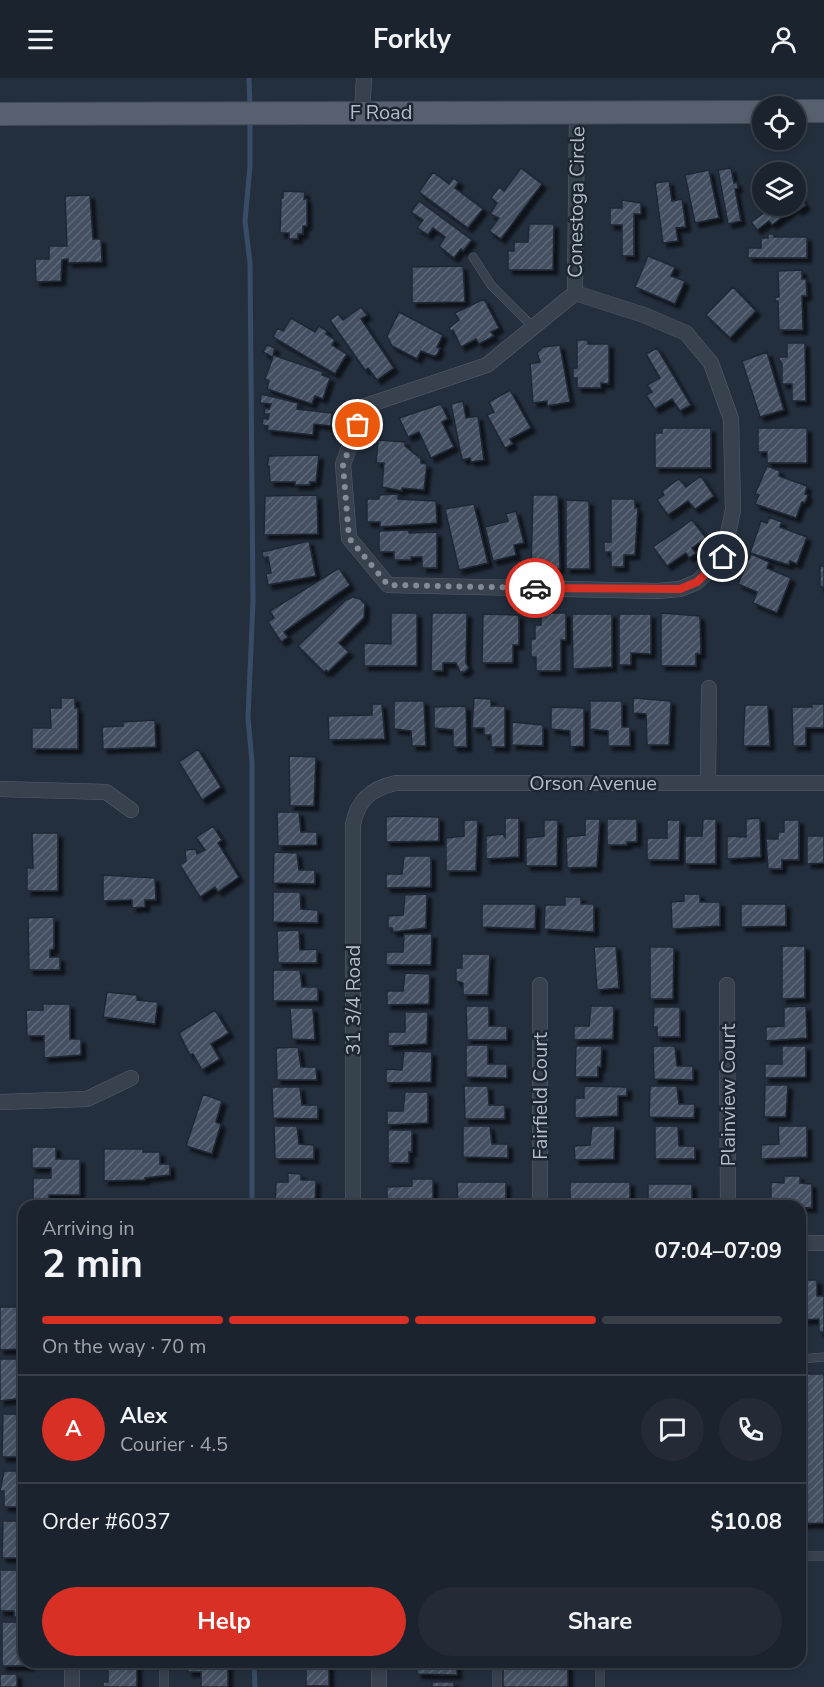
<!DOCTYPE html>
<html lang="en">
<head>
<meta charset="utf-8">
<style>
	:root { --surface:#1b232e; --page:#242b36; --text:#f1f3f6; --muted:#a0a4aa; --line:#39404a; --accent:#d93025 }
	body { margin:0; font-family:"Nunito Sans",sans-serif; background:var(--page); color:var(--text); height:100vh; display:flex; flex-direction:column; font-size:22px; white-space:nowrap }
	* { box-sizing:border-box; margin:0 }
	p { font-size:20px; color:var(--muted) }
	.icon { flex:none; width:33px; height:33px; fill:none; stroke:currentColor; stroke-width:2; stroke-linecap:round; stroke-linejoin:round }
	.map { position:relative; flex:1; overflow:hidden }
	.sheet { position:absolute; left:18px; top:1122px; width:788px; height:468px; display:flex; flex-direction:column; background:var(--surface); border-radius:18px; box-shadow:0 3px 9px #0003,0 0 0 2px var(--line) }
	.sheet>* { flex:none }
	.tools { position:absolute; left:752px; top:18px; display:grid; gap:12px }
	.tools a { display:grid; place-items:center; width:54px; height:54px; border-radius:50%; background:var(--surface); box-shadow:0 3px 9px #0003,0 0 0 2px var(--line); font-size:30px }
	.pin { position:absolute; display:grid; place-items:center; width:51px; height:51px; color:#fff; margin:-26px; border:3px solid #fff; border-radius:50%; box-shadow:0 2px 6px #0007 }
	.courier { position:absolute; display:grid; place-items:center; width:60px; height:60px; margin:-30px; border:4px solid #d93025; border-radius:50%; background:#fff; color:#222; box-shadow:0 2px 8px #0007 }
	.overview em { font-style:normal; font-weight:700 }
	.overview div { display:flex; flex-direction:column-reverse }
	.overview { display:flex; align-items:center; justify-content:space-between; height:102px; padding:0 24px }
	h1 { font-size:39px; font-weight:700; line-height:45px }
	.bar { display:grid; grid-template-columns:repeat(4,1fr); gap:9px 6px; align-content:center; height:72px; padding:0 24px }
	.bar i { height:8px; border-radius:4px; background:var(--line) }
	.bar .active { background:var(--accent) }
	.bar p { grid-column:span 4 }
	.line { display:flex; align-items:center; gap:15px; padding:0 24px; border-top:2px solid var(--line) }
	.line div { flex:1 }
	.round { display:grid; place-items:center; flex:none; width:63px; height:63px; border-radius:32px; background:var(--page) }
	.button { display:flex; gap:12px; margin-top:auto; padding:12px 24px }
	.button a { flex:1; height:69px; border-radius:36px; background:var(--accent); color:#fff; font-size:24px; font-weight:700; line-height:69px; text-align:center }
	.button a+a { background:var(--page); color:var(--text) }
	header { display:flex; justify-content:space-between; align-items:center; height:78px; padding:0 24px; background:var(--surface); font-size:27px; font-weight:700 }
	.map>svg:first-child { display:block }
	.lines { fill:none; stroke-linecap:round; stroke-linejoin:round }
	.stream { stroke:#394c67; stroke-width:5 }
	.building { fill:url(#building-hatch); stroke:#1f2835; stroke-width:1.5; filter:url(#shadow) }
	.lane-casing { stroke:#565f6c; stroke-width:9 }
	.street-casing { stroke:#565f6c; stroke-width:16 }
	.primary-casing { stroke:#414a57; stroke-width:24 }
	.lane { stroke:#38414e; stroke-width:8 }
	.street { stroke:#38414e; stroke-width:15 }
	.primary { stroke:#56606e; stroke-width:22 }
	.done { stroke:#828b98; stroke-width:6; stroke-dasharray:0 10.8 }
	.route { stroke:#d93025; stroke-width:8 }
	.labels { text-anchor:middle; stroke-width:5; stroke-linejoin:round; paint-order:stroke }
	.street-label { font-size:20px; fill:#b4bcc9; stroke:#1d2633 }
</style>
</head>
<body>
<header><svg class="icon" aria-label="menu" viewBox="0 0 24 24"><path d="M4 6h16M4 12h16M4 18h16"/></svg>Forkly<svg class="icon" aria-label="person" viewBox="0 0 24 24"><circle cx="12" cy="8" r="4"/><path d="M4 21q1-7 8-7t8 7"/></svg></header>
<div class="map">
<svg width="824" height="1609" viewBox="0 0 824 1609">
	<defs>
		<pattern id="building-hatch" width="6" height="6" patternUnits="userSpaceOnUse" patternTransform="scale(1.5)"><rect width="6" height="6" fill="#455162"/><path d="M-1 1l2-2M0 6l6-6M5 7l2-2" fill="none" stroke="#5d6877"/></pattern>
		<filter id="shadow"><feDropShadow dx="4.5" dy="4.5" stdDeviation="1.5" flood-color="#0009"/></filter>
	</defs>
	<rect width="100%" height="100%" fill="#242f3e"/>
	<g class="lines">
		<path class="stream" d="M249 0 250 31
			M250 41V88L245 143 250 185 253 524 248 639 252 684V1128
			M254 1584 255 1609"/>
	</g>
	<path class="building" d="M521 90 542 106 501 161 489 153 499 140 490 136 497 125 491 120 499 109 504 113Z
		M731 90 734 105 737 104 738 110 735 111 741 143 728 146 718 92Z
		M709 92 719 140 695 145 685 97Z
		M433 94 449 106 453 100 459 104 455 110 483 131 468 150 419 114Z
		M669 103 672 123 682 121 686 149 676 150 678 163 663 165 655 105Z
		M795 112 806 127 798 133 796 129 772 147 769 143 757 152 751 144 765 134 759 126 762 123V128H795Z
		M283 113 305 114 304 121H307V148H303V156H298V161H289V155H280L281 120H283Z
		M90 117 93 161H101L102 184 68 185V181L62 182 61 203 36 204 35 181H49V168H67L65 118Z
		M622 122 641 125V136H634V178H622V147H610V130H622Z
		M419 123 472 162 463 173 461 171 454 180 439 168 445 159 433 150 428 157 417 150 423 142 411 134Z
		M529 146H554L553 192H508V173H514V164H528Z
		M768 156H774V159H807V180H748V170H761V160H768Z
		M648 178 675 189 671 198 685 203 675 226 635 209Z
		M463 188 465 224 412 225V189Z
		M802 192V201H806L807 218H802L803 252H779L778 223H775V219H779L778 193Z
		M733 209 756 233 730 260 706 237Z
		M484 221 499 250 491 254 494 258 479 266 476 261 461 269 453 252 451 254 449 250 459 242 455 235Z
		M361 229 367 237 361 241 394 290 377 302 368 290 365 292 330 242 338 236 343 242Z
		M399 234 443 257 437 269 440 270 437 277 433 278 421 273 417 281 392 268 387 258Z
		M291 240 315 254 319 248 327 253 326 256 335 262 332 267 347 276 335 296 273 259 278 250 283 253Z
		M577 262H588V266H609V306L601 305V310H577V300H573V290H577Z
		M787 265H805L806 323H792V306H782V286L778 279H787Z
		M267 267 275 270 273 277 323 294 322 297 330 300 323 321 315 318 312 326 267 311 269 303 265 301 273 279 263 274Z
		M560 267 570 324 547 328V323L533 325 530 286 540 284 537 275 543 269Z
		M657 270 691 327 680 333 672 321 655 331 646 317 652 314 647 307 660 300 646 276Z
		M767 274 784 332 760 339 742 283Z
		M510 312 531 350 510 361 513 366 505 370 487 337 494 334 489 324Z
		M261 316 298 325 297 331 332 335 331 348 314 346 313 357 267 352 268 348 262 347 263 340 268 341 269 336H264L265 330 269 331 271 326 260 325Z
		M463 323 466 340 478 338 484 382 471 384 470 380 462 382 451 326Z
		M441 326 448 341 442 344 454 369 431 380 419 354 408 359 399 340Z
		M662 350H711V390H655V355H662Z
		M758 350H807V385H767V374H758Z
		M378 362 405 364V368L421 381V385L427 386 424 412 402 410V413L382 409 384 385H376Z
		M319 377 316 404H310V407H295V404H270L269 388H267L269 378Z
		M767 388 780 393 779 398 807 408 805 416 808 417 805 425 802 424 796 440 755 426 759 417 755 416Z
		M701 398 714 418 695 431 688 423 668 437 657 422 664 417 662 413 679 401 686 409Z
		M398 416V421L436 423 437 445 380 449V444H367V421H379V417Z
		M317 417 318 456 264 457 265 418Z
		M533 417H558L560 491H531Z
		M611 421H635V430H638L635 477H624V489H611V474H604V464H611Z
		M566 422 589 423 590 491H566Z
		M474 426 488 485 459 492 445 431Z
		M516 433 524 465 514 467 516 477 493 483 485 449 508 443 506 436Z
		M769 439 782 444 780 449 807 459 797 486 790 483 789 487 750 475 761 443 767 445Z
		M692 442 706 460 692 470 696 475 689 480 686 475 667 488 653 469Z
		M409 452V455L437 454V490H422V479H411V482H394V474H379V453Z
		M309 463 316 498 268 507 266 496 271 495 268 479 263 480 262 474Z
		M751 476 769 484 767 490 791 500 777 535 753 525 757 514 738 506Z
		M820 488H824V509H820Z
		M339 490 350 507 284 554 288 559 281 564 268 544 274 540 270 533Z
		M353 519 360 521 365 526 364 540 339 565 349 574 328 594 326 592 324 594 298 568 346 522Z
		M391 535H417V588H364V565L391 566Z
		M432 535H467L466 585 469 590 465 594H460L456 585H443V593H431Z
		M541 535H566V562H561V593H536V579H531V561H535V547H541Z
		M661 535 700 538 701 576H696V588H661Z
		M483 536 519 537V567H513V585H482Z
		M572 536H612V589L573 591Z
		M619 536H651V576L631 575V587H619Z
		M61 620H75V630H78V671H32V650H51L50 630H61Z
		M474 620 491 621V628H505V669H491V657H484V650H472Z
		M633 620 671 623 669 667H647L646 636 633 635Z
		M394 623H424L426 668H412L411 653 394 651Z
		M590 623H622V649H630V668H608V653L590 651Z
		M372 626H382L385 661 329 662 328 638 372 637Z
		M812 626H824V650H806V668H793L792 629H812Z
		M745 627H768L770 668H743Z
		M466 628 467 669H453V652L434 650V629Z
		M551 629 584 630V668L570 669V653L551 651Z
		M155 642 156 669 103 671 102 649 123 648V644Z
		M512 644 543 647V668L512 667Z
		M198 671 221 709 202 722 179 684Z
		M289 678 316 679 314 728H290Z
		M277 734H299L301 754H317V767L278 768Z
		M397 738 439 739V763L386 764V739Z
		M505 740H519V779L486 781V758L503 756 505 759Z
		M760 740 761 779 727 781V758L746 759V741Z
		M585 741H600L597 789 567 790 566 759 585 757Z
		M607 741H637V764H627V767H607Z
		M703 741H716V786H685V758H702Z
		M464 742H478L476 793H446V760L464 758Z
		M544 742H558L557 788H526V760L544 758Z
		M667 742H680L679 782H647V760H667Z
		M784 742H799V782H782V791H768L766 761H778V754H784Z
		M213 748 222 762 218 765 239 799 218 814 215 809 200 819 180 787 186 783 185 772 196 771 197 776 205 772 196 759Z
		M32 755H58V813H27V790H33Z
		M807 758H824V785L807 786Z
		M274 774 297 775 299 792H315V806L273 805Z
		M404 778H431V809L386 810V796H402Z
		M103 797 155 800 156 822H145V829L132 830V822L103 823Z
		M273 814H300L301 831 318 832V845L273 844Z
		M427 816 426 850 393 854 392 850H388V838L403 837 405 817Z
		M684 816H700V824H720V848L672 851 671 824 684 823Z
		M565 819H581V826H594V854L544 851 545 827H565Z
		M482 826H536L535 851 482 849Z
		M741 826H786V848L741 849Z
		M54 839V871L50 872V879H60V892H29L28 840Z
		M299 852 300 872 317 871V885H278L277 853Z
		M404 856H432L431 887H386V874H403Z
		M616 868 619 910 597 912 594 869Z
		M782 868H805V920L782 921Z
		M650 869H674L673 921H650Z
		M462 876H490L488 917H463V905L456 903V890H462Z
		M273 892H300L302 909H318V923H273Z
		M405 895 430 896 429 926 387 927V913H403Z
		M107 914 137 917V922L158 924 155 946 103 939Z
		M43 926H70V961H81V977L44 980V958H27L26 932H43Z
		M466 928H489V948H507V962H467Z
		M591 928H614L613 961 574 962V948H589Z
		M806 928 807 960 766 963V949L784 948V929Z
		M654 929H680V959H657V949H653Z
		M290 930H313L315 962 292 961Z
		M215 932 229 955 211 966 220 981 202 992 193 976 190 977 179 955Z
		M405 934H428L427 966 388 968V954H405Z
		M466 967H488V986H507V1000L466 999Z
		M576 968H602L601 989H598V999H575Z
		M653 968H675L677 988H693V1002L654 1001Z
		M782 968H806V999L765 1000V986H782Z
		M298 969 301 989H316L317 1002H277L276 970Z
		M404 973 432 974 431 1004 386 1005V991L402 992Z
		M765 1007H788L786 1039H764Z
		M464 1008H488L489 1027H505V1041H465Z
		M584 1008 627 1009V1018H618V1038L575 1040V1020H584Z
		M650 1008H677L679 1026H695L694 1040 649 1039Z
		M272 1009H300L302 1027H318V1041L273 1040Z
		M405 1014H428V1045L387 1047V1033H403Z
		M203 1016 222 1023 216 1044 221 1046 212 1076 186 1068Z
		M274 1048H297L299 1066 314 1067V1081H275Z
		M463 1048H490L492 1066H508V1080L463 1079Z
		M592 1048H615L614 1081 575 1082 574 1068 590 1067Z
		M655 1048H678L679 1068H695V1081H655Z
		M778 1048H807V1079L761 1081V1067L779 1066Z
		M388 1052H412V1074H409V1085H388Z
		M32 1069H56V1081H80V1117H49V1128H33V1100H51V1090H32Z
		M104 1071H143V1074H160V1086H170V1097L145 1100V1102L104 1103Z
		M288 1095 301 1096V1102H316L315 1128H275L276 1104H288Z
		M784 1098H800V1105L812 1106V1130L771 1128V1104L784 1105Z
		M412 1101H433V1128H387V1109L412 1108Z
		M457 1104H506V1128H458Z
		M570 1104H630V1128H570Z
		M648 1106H692V1127L648 1128Z
		M19 1177H24V1196H19Z
		M802 1202H817V1218H824V1254H819V1241L803 1242Z
		M0 1229H24V1271L0 1272Z
		M0 1281H19V1302H24V1320L0 1323Z
		M803 1296H824V1445L800 1446V1306H803Z
		M3 1336H24V1379H2Z
		M4 1393H24V1429H4V1413H0Z
		M3 1443H24V1480H2Z
		M0 1492H21L22 1539H14V1533H0Z
		M2 1544H24V1584H30V1588H2Z
		M108 1584H137V1609H103V1604H108Z
		M188 1584H228V1609H201V1594H188Z
		M306 1584H329V1608H306Z
		M417 1584H457V1597L417 1596Z
		M503 1584H568V1609H503Z
		M0 1596H17V1609H0Z
		M432 1604H454V1609H432Z"/>
	<g class="lines">
		<g class="lane-casing">
			<path id="lane" d="M473 179 491 207 532 248
				M800 1281 824 1279
				M800 1478H824
				M164 1584V1609
				M600 1584V1609
				M497 1609V1584"/>
		</g>
		<g class="street-casing">
			<path id="street" d="M362 34 364 0
				M575 215 644 237 686 255 711 285 731 341 733 432 723 479 697 504 680 511 657 513 388 507 349 460 343 386 365 328 487 287Z
				M575 215 577 34
				M708 705 709 610
				M0 711 106 714 131 732
				M540 907V1128
				M727 907 728 1128
				M0 1024 87 1021 131 1000
				M353 1128V747C357 722 372 710 396 705H824
				M800 1165H824
				M72 1609V1584
				M379 1609V1584"/>
		</g>
		<g class="primary-casing">
			<path id="primary" d="M795 33H824
				M0 36 762 34"/>
		</g>
		<use href="#lane" class="lane"/>
		<use href="#street" class="street"/>
		<use href="#primary" class="primary"/>
	</g>
	<g class="lines">
		<path class="done" d="M358 347 343 387 349 460 388 507 535 510"/>
		<path class="route" d="M535 510 680 511 697 504 723 479"/>
	</g>
	<g class="labels">
		<g class="street-label">
			<text x="381" y="41">F Road</text>
			<text transform="translate(576 124) rotate(-89)" y="7">Conestoga Circle</text>
			<text x="593" y="712">Orson Avenue</text>
			<text transform="translate(353 922) rotate(-90)" y="7">31 3/4 Road</text>
			<text transform="translate(728 1017) rotate(-90)" y="7">Plainview Court</text>
			<text transform="translate(540 1018) rotate(-90)" y="7">Fairfield Court</text>
		</g>
	</g>
</svg>
<div class="tools">
<a><svg class="icon" aria-label="locate" viewBox="0 0 24 24"><circle cx="12" cy="12" r="6"/><path d="M12 2v4M12 18v4M2 12h4M18 12h4"/></svg></a>
<a><svg class="icon" aria-label="layers" viewBox="0 0 24 24"><path d="M12 4l9 5-9 5-9-5zM3 14l9 5 9-5"/></svg></a>
</div>
<div class="pin" style="left:358px;top:347px;background:#ea580c"><svg class="icon" aria-label="bag" viewBox="0 0 24 24"><path d="M5 8h14l-1 12H6zM9 8a3 3 0 0 1 6 0"/></svg></div>
<div class="pin" style="left:723px;top:479px;background:#1f2937"><svg class="icon" aria-label="home" viewBox="0 0 24 24"><path d="M3 11l9-7 9 7M6 9v11h12V9"/></svg></div>
<div class="courier" style="left:535px;top:510px"><svg class="icon" aria-label="car" viewBox="0 0 24 24"><path d="M5 17H2v-5l4-1 3-4h7l3 4 3 1v5h-3M9 17h6M6 11h13"/><circle cx="7" cy="17" r="2"/><circle cx="17" cy="17" r="2"/></svg></div>
<section class="sheet">
<div class="overview"><div><h1>2 min</h1><p>Arriving in</p></div><em>07:04–07:09</em></div>
<div class="bar"><i class="active"></i><i class="active"></i><i class="active"></i><i></i><p>On the way · 70 m</p></div>
<div class="line" style="height:108px"><b class="round" style="background:var(--accent);color:#fff">A</b><div><b>Alex</b><p>Courier · 4.5</p></div><a class="round"><svg class="icon" aria-label="chat" viewBox="0 0 24 24"><path d="M4 5h16v11H9l-5 4z"/></svg></a><a class="round"><svg class="icon" aria-label="phone" viewBox="0 0 24 24"><path d="M5 4h4l2 5-3 2q2 4 5 5l2-3 5 2v4C11 20 4 13 5 4z"/></svg></a></div>
<div class="line" style="height:78px"><div>Order #6037</div><b>$10.08</b></div>
<div class="button"><a>Help</a><a>Share</a></div>
</section>
</div>
</body>
</html>
